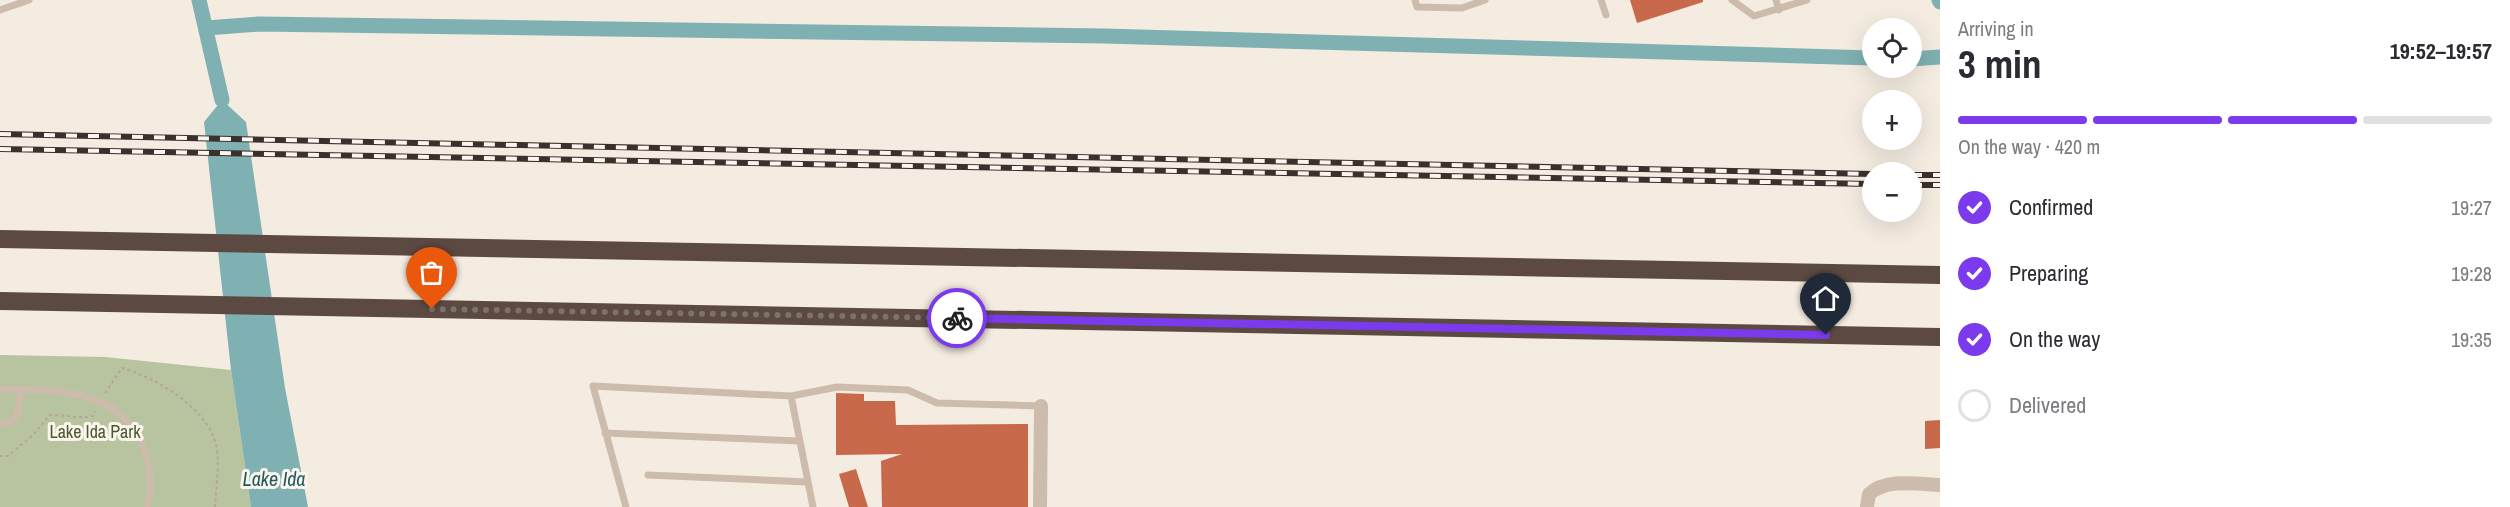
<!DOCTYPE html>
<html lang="en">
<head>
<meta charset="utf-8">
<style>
	:root { --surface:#fff; --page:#f2f2f3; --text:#2b2b33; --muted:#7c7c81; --line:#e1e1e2; --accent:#7c3aed }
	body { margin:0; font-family:"Archivo Narrow",sans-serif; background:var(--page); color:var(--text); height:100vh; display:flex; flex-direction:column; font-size:22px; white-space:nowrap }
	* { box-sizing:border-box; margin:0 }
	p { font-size:20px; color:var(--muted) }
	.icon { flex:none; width:33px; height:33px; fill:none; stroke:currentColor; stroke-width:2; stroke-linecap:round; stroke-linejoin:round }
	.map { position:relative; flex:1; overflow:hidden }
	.drawer { display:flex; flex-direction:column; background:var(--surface); width:570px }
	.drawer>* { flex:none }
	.tools { position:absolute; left:1862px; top:18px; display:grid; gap:12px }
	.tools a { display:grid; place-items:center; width:60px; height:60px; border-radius:50%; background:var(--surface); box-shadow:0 6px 24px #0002; font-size:30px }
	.pin { position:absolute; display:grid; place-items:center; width:51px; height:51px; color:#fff; margin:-62px -26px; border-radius:50% 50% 50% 0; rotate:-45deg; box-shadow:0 0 6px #0007 }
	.pin .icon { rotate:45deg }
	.courier { position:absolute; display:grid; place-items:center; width:60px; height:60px; margin:-30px; border:4px solid #7c3aed; border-radius:50%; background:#fff; color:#222; box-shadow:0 2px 8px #0007 }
	.summary em { font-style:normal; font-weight:700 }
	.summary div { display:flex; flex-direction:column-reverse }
	.summary { display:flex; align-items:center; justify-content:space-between; height:102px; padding:0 18px }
	h1 { font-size:39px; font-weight:700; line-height:45px }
	.bar { display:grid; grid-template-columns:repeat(4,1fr); gap:9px 6px; align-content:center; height:72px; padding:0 18px }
	.bar i { height:8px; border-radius:4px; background:var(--line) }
	.bar .selected { background:var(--accent) }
	.bar p { grid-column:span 4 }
	ol { padding:0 18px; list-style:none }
	li { display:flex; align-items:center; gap:18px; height:66px }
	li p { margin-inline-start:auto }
	li .icon { padding:6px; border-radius:50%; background:var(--accent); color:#fff; stroke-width:4 }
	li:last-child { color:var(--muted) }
	li i { width:33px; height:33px; border:3px solid var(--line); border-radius:50% }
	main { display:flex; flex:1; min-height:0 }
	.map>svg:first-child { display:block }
	.green { fill:#b8c4a0 }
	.water { fill:#7fb0b2 }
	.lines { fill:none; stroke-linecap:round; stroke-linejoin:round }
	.canal { stroke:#7fb0b2; stroke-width:15 }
	.building { fill:#c8694b }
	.path { stroke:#b9a596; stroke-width:2; stroke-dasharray:3 3; stroke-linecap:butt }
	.lane { stroke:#cdbbac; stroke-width:7 }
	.street { stroke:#cdbbac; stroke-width:14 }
	.highway { stroke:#5c4a42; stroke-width:18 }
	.rail-casing { stroke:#3b302b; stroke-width:6 }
	.rail { stroke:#fbf5ee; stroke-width:4; stroke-dasharray:11; stroke-linecap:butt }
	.done { stroke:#7c716b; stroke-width:6; stroke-dasharray:0 10.8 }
	.route { stroke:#7c3aed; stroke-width:8 }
	.labels { text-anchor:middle; stroke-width:6; stroke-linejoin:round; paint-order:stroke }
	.park-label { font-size:18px; fill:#4a5a2e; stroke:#fbf5ee }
	.water-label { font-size:20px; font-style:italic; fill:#1f5a5e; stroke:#fbf5ee }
</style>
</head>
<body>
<main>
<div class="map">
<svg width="1940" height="507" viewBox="0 0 1940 507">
	<rect width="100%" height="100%" fill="#f4ebe1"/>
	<path class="green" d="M0 355 105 357 231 370 251 507H0Z"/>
	<path class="water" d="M222 100 246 122 285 388 308 507H251L231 370 204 122Z"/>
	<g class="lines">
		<path class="canal" d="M199 0 222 100
			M1939 0 1940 2
			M206 28 259 24 1105 36 1872 58
			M1911 59 1940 57"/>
	</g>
	<path class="building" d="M1630 0H1703V2L1637 23Z
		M836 393 864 394V401H895L896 425 1028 424V507H882L881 461 902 454 836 455Z
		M1940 420V448L1925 449V421Z
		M856 469 868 507H849L839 474Z"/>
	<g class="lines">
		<path class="path" d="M105 393 122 368C157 378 212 410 217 450 219 469 216 489 215 507
			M0 456H8L33 435 50 415C66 415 79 419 93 416L95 411"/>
		<path class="lane" d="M1415 0 1417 7 1462 8 1485 0
			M1601 0 1606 15
			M1732 0 1754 16 1807 0
			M1776 0 1779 10
			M0 10 29 0
			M0 389C51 391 113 386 140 440 151 462 153 483 147 507
			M791 396 837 387 908 390 937 403 1041 406
			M0 424C20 424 20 406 20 390
			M605 433 800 441
			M648 475 808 482
			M626 507 593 386 791 396 813 507"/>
		<path class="street" d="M1040 507 1041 406
			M1867 507 1869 494C1887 478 1917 484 1940 485"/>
		<path class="highway" d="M0 239 1940 275
			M0 301 1940 337"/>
		<g class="rail-casing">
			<path id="rail" d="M0 134 1872 174
				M0 149 1872 184
				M1911 175H1940
				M1911 185H1940"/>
		</g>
		<use href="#rail" class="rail"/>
	</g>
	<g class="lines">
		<path class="done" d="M432 309 957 318"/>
		<path class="route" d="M957 318 1826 335"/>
	</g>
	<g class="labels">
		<g class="park-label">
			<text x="95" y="438">Lake Ida Park</text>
		</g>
		<g class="water-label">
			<text x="274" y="486">Lake Ida</text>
		</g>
	</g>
</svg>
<div class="tools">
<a><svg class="icon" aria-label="locate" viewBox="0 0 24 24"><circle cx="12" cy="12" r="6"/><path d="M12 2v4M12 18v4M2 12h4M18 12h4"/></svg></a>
<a>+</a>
<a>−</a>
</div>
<div class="pin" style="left:432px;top:309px;background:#ea580c"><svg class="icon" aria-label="bag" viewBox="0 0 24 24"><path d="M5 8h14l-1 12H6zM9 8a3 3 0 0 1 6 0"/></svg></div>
<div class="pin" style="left:1826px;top:335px;background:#1f2937"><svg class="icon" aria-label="home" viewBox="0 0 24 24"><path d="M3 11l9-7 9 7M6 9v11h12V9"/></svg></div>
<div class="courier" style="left:957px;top:318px"><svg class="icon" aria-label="bike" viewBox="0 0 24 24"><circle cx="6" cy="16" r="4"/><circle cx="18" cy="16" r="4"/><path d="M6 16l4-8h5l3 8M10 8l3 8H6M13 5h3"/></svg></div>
</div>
<section class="drawer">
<div class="summary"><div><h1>3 min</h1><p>Arriving in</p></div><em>19:52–19:57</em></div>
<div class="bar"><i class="selected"></i><i class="selected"></i><i class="selected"></i><i></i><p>On the way · 420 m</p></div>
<ol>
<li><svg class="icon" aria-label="check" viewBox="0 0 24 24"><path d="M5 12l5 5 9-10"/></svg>Confirmed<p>19:27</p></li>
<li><svg class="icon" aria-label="check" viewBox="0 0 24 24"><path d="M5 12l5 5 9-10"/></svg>Preparing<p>19:28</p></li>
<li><svg class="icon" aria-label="check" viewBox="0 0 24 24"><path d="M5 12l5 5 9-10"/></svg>On the way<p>19:35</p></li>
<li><i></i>Delivered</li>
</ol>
</section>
</main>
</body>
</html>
